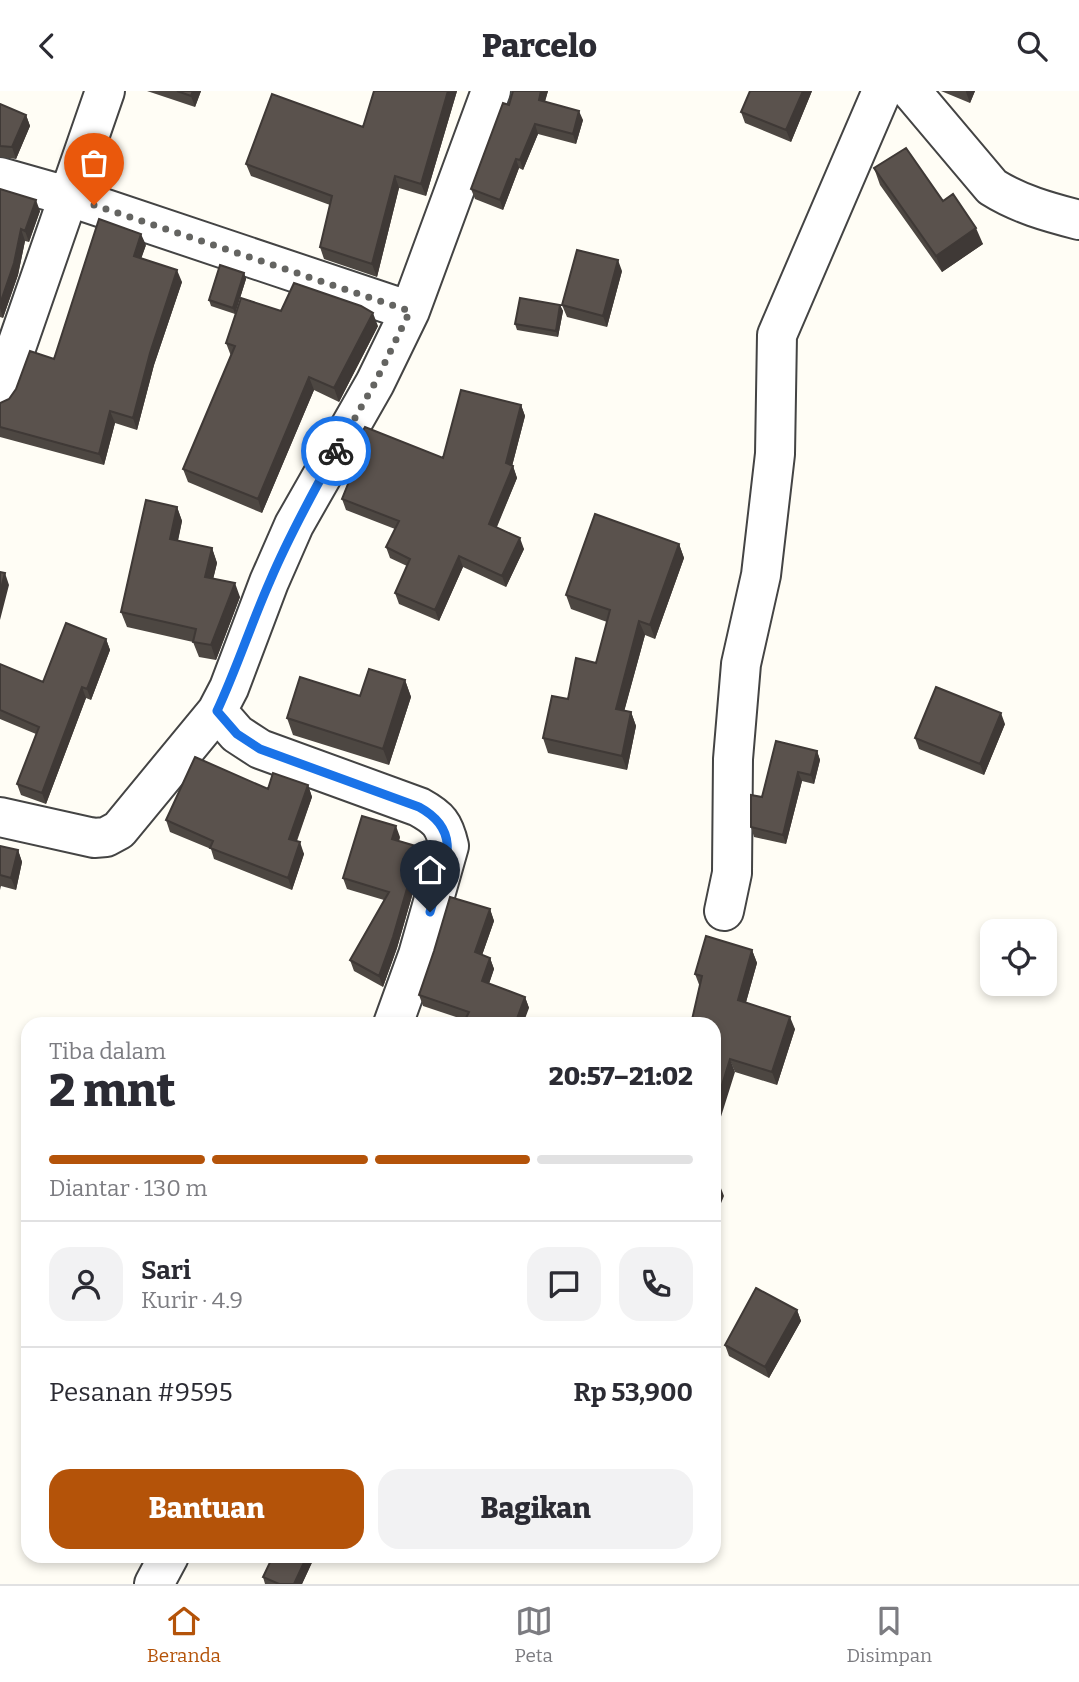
<!DOCTYPE html>
<html lang="id">
<head>
<meta charset="utf-8">
<style>
	:root { --surface:#fff; --page:#f2f2f3; --text:#2b2b33; --muted:#7c7c81; --line:#e1e1e2; --accent:#b45309 }
	body { margin:0; font-family:Bitter,serif; background:var(--page); color:var(--text); height:100vh; display:flex; flex-direction:column; font-size:26px; white-space:nowrap }
	* { box-sizing:border-box; margin:0 }
	p { font-size:23px; color:var(--muted) }
	.icon { flex:none; width:38px; height:38px; fill:none; stroke:currentColor; stroke-width:2; stroke-linecap:round; stroke-linejoin:round }
	.map { position:relative; flex:1; overflow:hidden }
	.details { position:absolute; left:21px; top:926px; width:700px; height:546px; display:flex; flex-direction:column; background:var(--surface); border-radius:21px; box-shadow:0 4px 10px #0003 }
	.details>* { flex:none }
	.buttons { position:absolute; left:980px; top:828px; display:grid; gap:14px }
	.buttons a { display:grid; place-items:center; width:77px; height:77px; border-radius:14px; background:var(--surface); box-shadow:0 4px 10px #0003; font-size:35px }
	.pin { position:absolute; display:grid; place-items:center; width:60px; height:60px; color:#fff; margin:-72px -30px; border-radius:50% 50% 50% 0; rotate:-45deg; box-shadow:0 0 7px #0007 }
	.pin .icon { rotate:45deg }
	.courier { position:absolute; display:grid; place-items:center; width:70px; height:70px; margin:-35px; border:5px solid #1a73e8; border-radius:50%; background:#fff; color:#222; box-shadow:0 2px 9px #0007 }
	.overview em { font-style:normal; font-weight:800 }
	.overview div { display:flex; flex-direction:column-reverse }
	.overview { display:flex; align-items:center; justify-content:space-between; height:119px; padding:0 28px }
	h1 { font-size:46px; font-weight:800; line-height:52px }
	.bar { display:grid; grid-template-columns:repeat(4,1fr); gap:10px 7px; align-content:center; height:84px; padding:0 28px }
	.bar i { height:9px; border-radius:5px; background:var(--line) }
	.bar .selected { background:var(--accent) }
	.bar p { grid-column:span 4 }
	.line { display:flex; align-items:center; gap:18px; padding:0 28px; border-top:2px solid var(--line) }
	.line div { flex:1 }
	.round { display:grid; place-items:center; flex:none; width:74px; height:74px; border-radius:21px; background:var(--page) }
	.primary-button { display:flex; gap:14px; margin-top:auto; padding:14px 28px }
	.primary-button a { flex:1; height:80px; border-radius:21px; background:var(--accent); color:#fff; font-size:28px; font-weight:800; line-height:80px; text-align:center }
	.primary-button a+a { background:var(--page); color:var(--text) }
	header { display:flex; justify-content:space-between; align-items:center; height:91px; padding:0 28px; background:var(--surface); font-size:32px; font-weight:800 }
	.tabs { display:flex; justify-content:space-around; align-items:center; height:98px; border-top:2px solid var(--line); background:var(--surface); font-size:19px; color:var(--muted) }
	.tabs a { display:grid; justify-items:center; gap:4px }
	.tabs .selected { color:var(--accent) }
	.map>svg:first-child { display:block }
	.lines { fill:none; stroke-linecap:round; stroke-linejoin:round }
	.minor-casing { stroke:#444; stroke-width:42 }
	.minor { stroke:#fff; stroke-width:38 }
	.wall { fill:#4d4742 }
	.shaded-wall { fill:#3f3936 }
	.building { fill:#5a524d; stroke:#3f3936; stroke-width:2 }
	.done { stroke:#646461; stroke-width:7; stroke-dasharray:0 12.6 }
	.route { stroke:#1a73e8; stroke-width:9 }
</style>
</head>
<body>
<header><svg class="icon" aria-label="back" viewBox="0 0 24 24"><path d="M15 5l-7 7 7 7"/></svg>Parcelo<svg class="icon" aria-label="search" viewBox="0 0 24 24"><circle cx="10" cy="10" r="6"/><path d="M15 15l6 6"/></svg></header>
<div class="map">
<svg width="1079" height="1493" viewBox="0 0 1079 1493">
	<rect width="100%" height="100%" fill="#fffdf5"/>
	<g class="lines">
		<g class="minor-casing">
			<path id="minor" d="M911 0 992 96C1019 113 1048 121 1079 129
				M0 86 67 105 410 220
				M0 303 105 0
				M217 620 237 643 260 658 419 716C439 727 444 733 449 755L418 864 393 933
				M0 726 94 747 106 746 119 739 217 620 229 597 269 491 294 434 375 292 410 220 491 0
				M724 820 732 782 733 668 741 573 761 484 775 363 777 244 882 0
				M154 1493 169 1465"/>
		</g>
		<use href="#minor" class="minor"/>
	</g>
	<path class="wall" d="M147 0H201L195 16Z
		M457 0 426 105 399 97 377 186 324 168 320 156 330 114 251 85 246 73 363 36Z
		M513 0H548L545 11 583 29 576 53 538 43 523 79 519 77 503 119 475 108 471 98 509 14Z
		M750 0H812L791 51 745 32 741 21Z
		M941 0H975L970 12Z
		M0 13 26 24 30 35 16 68 0 66Z
		M874 77 943 110 983 153 942 181 880 94Z
		M0 98 40 120 29 151 25 150 18 184 3 227 0 226Z
		M146 154 141 167 182 191 154 274 137 339 115 332 104 374 0 346V312L9 308 54 268Z
		M622 180 607 236 567 226 562 214Z
		M244 182 246 188 235 223 211 215 209 209Z
		M560 214 563 220 558 246 517 239 515 233Z
		M281 220 378 235 339 311 314 299 262 422 188 391 183 378 231 265 226 252Z
		M521 314 525 325 512 375H513L517 387 497 436 524 458 506 496 463 476 439 530 399 513 395 502 407 475 390 467 386 456 395 438 346 419 342 408 350 386 347 385 343 374 443 367Z
		M177 416 182 430 178 450 212 457 217 472 213 488 240 506 216 569 199 566 193 551 127 536 121 521Z
		M679 453 684 467 655 548 645 544 624 620 631 621 636 635 627 679 548 662 543 647 568 608 596 572 607 531 571 518 566 504Z
		M106 548 110 559 91 609 86 607 46 713 21 704 17 693 36 643 0 628V573L43 591Z
		M405 589 411 606 389 674 293 644 287 627 360 605Z
		M1005 633 984 684 919 658 915 647Z
		M817 660 820 669 814 693 802 690 786 753 754 746 751 736 762 706Z
		M308 694 312 706 297 750 304 763 292 799 214 768 211 758 170 741 166 729 268 698Z
		M400 746 399 750 423 767 397 857 383 896 354 880 350 869 384 809 347 798 343 787Z
		M0 755 18 759 22 771 16 799 1 795 0 799Z
		M490 818 494 830 482 864 490 867 494 878 489 893 525 906 529 917 465 929 423 915 419 904Z
		M752 859 757 872 746 911 795 938 777 994 735 981 714 933 695 883Z
		M797 1219 801 1230 769 1287 729 1265 725 1254Z
		M315 1465 302 1493H265L263 1486Z"/>
	<path class="shaded-wall" d="M193 0H201L195 16 191 5Z
		M448 0H457L426 105 421 93Z
		M541 0H548L542 19 539 9Z
		M803 0H812L791 51 786 39Z
		M966 0H975L970 12 966 1Z
		M579 20 583 29 576 53 573 43Z
		M26 24 30 35 16 68 12 56Z
		M535 33 538 43 523 79 520 69Z
		M516 68 519 77 503 119 500 109Z
		M395 85 399 97 377 186 372 173Z
		M36 109 40 120 29 151 25 140Z
		M976 137 983 153 942 181 936 165Z
		M21 138 25 150 18 184 3 227 0 217V213Z
		M141 143 146 154 138 177 134 165Z
		M618 169 622 180 607 236 603 225Z
		M177 179 182 191 154 274 137 339 133 327 150 262Z
		M244 182 246 188 235 223 233 217Z
		M560 214 563 220 558 246 556 240Z
		M373 222 378 235 339 311 334 297Z
		M309 286 314 299 262 422 258 408Z
		M521 314 525 325 510 383 506 372Z
		M110 320 115 332 104 374 99 363Z
		M513 375 517 387 493 444 489 433Z
		M177 416 182 430 175 462 170 448Z
		M520 447 524 458 506 496 502 485Z
		M679 453 684 467 655 548 650 534Z
		M212 457 217 472 210 501 205 486Z
		M459 465 463 476 439 530 435 519Z
		M5 482 9 494 0 529V501Z
		M235 492 240 506 216 569 211 554Z
		M639 530 645 544 621 632 616 618Z
		M106 548 110 559 91 609 87 598Z
		M405 589 411 606 389 674 383 658Z
		M82 596 86 607 46 713 42 702Z
		M631 621 636 635 627 679 622 665Z
		M1001 622 1005 633 984 684 980 673Z
		M817 660 820 669 814 693 811 684Z
		M798 681 802 690 786 753 783 744Z
		M308 694 312 706 293 759 289 748Z
		M396 735 400 746 396 759 392 748Z
		M300 751 304 763 292 799 288 787Z
		M419 756 423 767 397 857 383 896 379 885Z
		M18 759 22 771 16 799 11 787Z
		M490 818 494 830 479 873 475 861Z
		M752 859 757 872 743 922 738 909Z
		M490 867 494 878 486 901 482 890Z
		M525 906 529 917 523 933H515Z
		M790 926 795 938 777 994 772 981Z
		M730 968 735 981 714 1048V1020Z
		M719 1092 724 1105 714 1129V1105Z
		M797 1219 801 1230 769 1287 765 1276Z
		M307 1465H315L302 1493H294Z"/>
	<path class="building" d="M177 0H193L191 5Z
		M374 0H448L421 93 395 85 372 173 320 156 332 105 246 73 272 3 363 36Z
		M513 0H541L539 9 579 20 573 43 535 33 520 69 516 68 500 109 471 98 503 12 509 14Z
		M750 0H803L786 39 741 21Z
		M0 13 26 24 12 56 0 55Z
		M906 57 943 110 953 103 976 137 936 165 874 77Z
		M0 98 36 109 25 140 21 138 14 172 0 213Z
		M99 128 141 143 134 165 177 179 150 262 133 327 110 320 99 363 0 336V312L9 308 16 298 30 260 54 268Z
		M577 159 618 169 603 225 562 214Z
		M220 174 244 182 233 217 209 209Z
		M294 192 361 215 373 222 334 297 309 286 258 408 183 378 235 255 226 252 241 207 281 220Z
		M520 207 560 214 556 240 515 233Z
		M461 299 521 314 506 372 513 375 489 433 520 447 502 485 459 465 435 519 395 502 410 468 386 456 399 430 342 408 354 378 343 374 365 336 443 367Z
		M146 409 177 416 170 448 212 457 205 486 235 492 211 554 193 551 196 538 121 521Z
		M595 423 679 453 650 534 639 530 616 618 631 621 622 665 543 647 552 605 568 608 576 567 596 572 610 519 566 504Z
		M0 481 5 482 0 501Z
		M66 532 106 548 87 598 82 596 42 702 17 693 39 636 0 619V573L43 591Z
		M369 578 405 589 383 658 287 627 300 586 360 605Z
		M936 596 1001 622 980 673 915 647Z
		M776 650 817 660 811 684 798 681 783 744 751 736V704L762 706Z
		M195 666 268 698 273 682 308 694 289 748 300 751 288 787 210 757 213 750 166 729Z
		M362 725 396 735 392 748 419 756 393 846 379 885 350 869 389 801 343 787Z
		M0 755 18 759 11 787 0 784Z
		M450 806 490 818 475 861 490 867 482 890 525 906 515 933H463L469 921 419 904 434 860Z
		M706 845 752 859 738 909 790 926 772 981 730 968 714 1020V933H691L702 885 695 883Z
		M714 1090 719 1092 714 1105Z
		M756 1197 797 1219 765 1276 725 1254Z
		M273 1465H307L294 1493H279L263 1486Z"/>
	<g class="lines">
		<path class="done" d="M94 114 410 220 375 292 336 360"/>
		<path class="route" d="M336 360C312 403 289 445 270 490 251 533 237 577 217 620L237 643 260 658 419 716C467 742 442 779 430 821"/>
	</g>
</svg>
<div class="buttons">
<a><svg class="icon" aria-label="locate" viewBox="0 0 24 24"><circle cx="12" cy="12" r="6"/><path d="M12 2v4M12 18v4M2 12h4M18 12h4"/></svg></a>
</div>
<div class="pin" style="left:94px;top:114px;background:#ea580c"><svg class="icon" aria-label="bag" viewBox="0 0 24 24"><path d="M5 8h14l-1 12H6zM9 8a3 3 0 0 1 6 0"/></svg></div>
<div class="pin" style="left:430px;top:821px;background:#1f2937"><svg class="icon" aria-label="home" viewBox="0 0 24 24"><path d="M3 11l9-7 9 7M6 9v11h12V9"/></svg></div>
<div class="courier" style="left:336px;top:360px"><svg class="icon" aria-label="bike" viewBox="0 0 24 24"><circle cx="6" cy="16" r="4"/><circle cx="18" cy="16" r="4"/><path d="M6 16l4-8h5l3 8M10 8l3 8H6M13 5h3"/></svg></div>
<section class="details">
<div class="overview"><div><h1>2 mnt</h1><p>Tiba dalam</p></div><em>20:57–21:02</em></div>
<div class="bar"><i class="selected"></i><i class="selected"></i><i class="selected"></i><i></i><p>Diantar · 130 m</p></div>
<div class="line" style="height:126px"><a class="round"><svg class="icon" aria-label="person" viewBox="0 0 24 24"><circle cx="12" cy="8" r="4"/><path d="M4 21q1-7 8-7t8 7"/></svg></a><div><b>Sari</b><p>Kurir · 4.9</p></div><a class="round"><svg class="icon" aria-label="chat" viewBox="0 0 24 24"><path d="M4 5h16v11H9l-5 4z"/></svg></a><a class="round"><svg class="icon" aria-label="phone" viewBox="0 0 24 24"><path d="M5 4h4l2 5-3 2q2 4 5 5l2-3 5 2v4C11 20 4 13 5 4z"/></svg></a></div>
<div class="line" style="height:91px"><div>Pesanan #9595</div><b>Rp 53,900</b></div>
<div class="primary-button"><a>Bantuan</a><a>Bagikan</a></div>
</section>
</div>
<nav class="tabs">
<a class="selected"><svg class="icon" aria-label="home" viewBox="0 0 24 24"><path d="M3 11l9-7 9 7M6 9v11h12V9"/></svg>Beranda</a>
<a><svg class="icon" aria-label="map" viewBox="0 0 24 24"><path d="M3 6l6-2 6 2 6-2v14l-6 2-6-2-6 2zM9 4v14M15 6v14"/></svg>Peta</a>
<a><svg class="icon" aria-label="saved" viewBox="0 0 24 24"><path d="M7 4h10v16l-5-4-5 4z"/></svg>Disimpan</a>
</nav>
</body>
</html>
